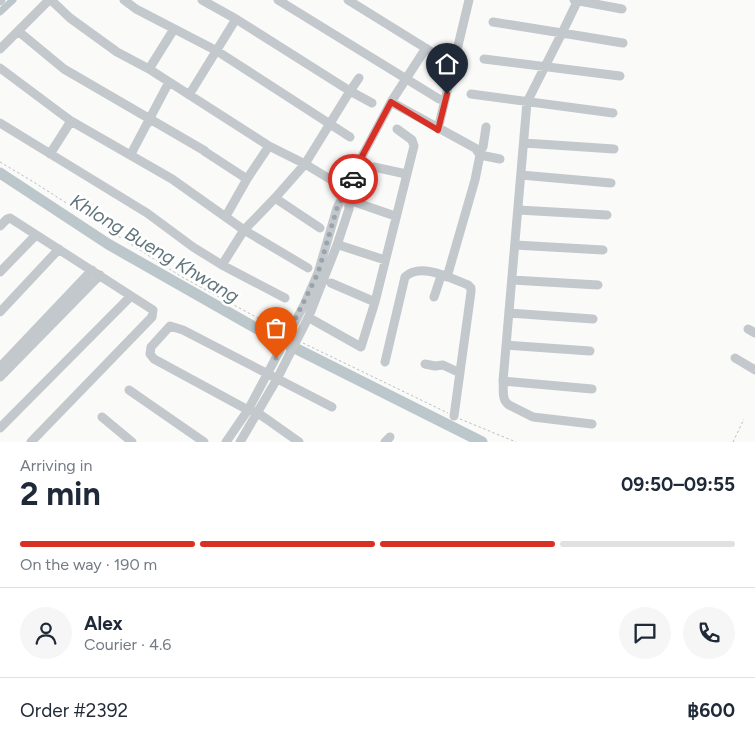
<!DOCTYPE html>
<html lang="en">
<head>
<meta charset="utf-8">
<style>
	:root { --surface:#fff; --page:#f6f6f7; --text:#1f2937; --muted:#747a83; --line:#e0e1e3; --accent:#d93025 }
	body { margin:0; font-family:Figtree,sans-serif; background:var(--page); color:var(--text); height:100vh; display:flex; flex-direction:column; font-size:19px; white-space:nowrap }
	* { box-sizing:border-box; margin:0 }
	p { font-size:16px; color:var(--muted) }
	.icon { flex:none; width:28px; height:28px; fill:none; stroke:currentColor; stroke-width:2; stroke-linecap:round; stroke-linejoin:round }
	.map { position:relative; height:442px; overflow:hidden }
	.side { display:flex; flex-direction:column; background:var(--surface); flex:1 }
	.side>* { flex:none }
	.pin { position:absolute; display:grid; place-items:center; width:42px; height:42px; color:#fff; margin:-51px -21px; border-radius:50% 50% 50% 0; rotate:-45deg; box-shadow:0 0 5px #0007 }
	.pin .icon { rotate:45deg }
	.courier { position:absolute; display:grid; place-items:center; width:50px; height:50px; margin:-25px; border:4px solid #d93025; border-radius:50%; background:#fff; color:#222; box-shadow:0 1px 6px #0007 }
	.summary em { font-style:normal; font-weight:700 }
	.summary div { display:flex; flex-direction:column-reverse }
	.summary { display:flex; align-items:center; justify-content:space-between; height:85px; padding:0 20px }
	h1 { font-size:32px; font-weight:700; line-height:38px }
	.bar { display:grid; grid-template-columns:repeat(4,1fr); gap:8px 5px; align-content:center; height:60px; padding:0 20px }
	.bar i { height:6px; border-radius:4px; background:var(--line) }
	.bar .active { background:var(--accent) }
	.bar p { grid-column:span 4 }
	.line { display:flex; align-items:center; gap:12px; padding:0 20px; border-top:1px solid var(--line) }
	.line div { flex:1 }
	.round { display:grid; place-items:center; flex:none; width:52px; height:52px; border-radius:26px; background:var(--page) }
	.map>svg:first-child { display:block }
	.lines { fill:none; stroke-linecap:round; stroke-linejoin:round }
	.canal { stroke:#bbc7cb; stroke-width:7 }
	.river { stroke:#bbc7cb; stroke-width:11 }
	.path { stroke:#bbbfc2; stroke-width:1; stroke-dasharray:2.5 2.5; stroke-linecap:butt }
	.minor { stroke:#c3c8cc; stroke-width:9 }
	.done { stroke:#99a4ac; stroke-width:5; stroke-dasharray:0 9 }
	.route { stroke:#d93025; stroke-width:6 }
	.labels { text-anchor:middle; stroke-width:5; stroke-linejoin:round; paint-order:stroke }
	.water-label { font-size:19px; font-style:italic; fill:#60757c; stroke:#fff }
</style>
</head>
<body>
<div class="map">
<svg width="755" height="442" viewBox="0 0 755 442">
	<rect width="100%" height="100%" fill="#fafaf8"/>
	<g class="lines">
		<path class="canal" d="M0 12 13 0"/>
		<path class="river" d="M0 173 108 244 261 331 482 442"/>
		<path class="path" d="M0 162 32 181 182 277 282 331
			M303 343 448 413
			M460 419 516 442
			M733 442 744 419"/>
		<path class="minor" d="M51 0 70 18 117 52 149 69 269 146 305 164 348 190
			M124 0 136 9 217 51 350 137
			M202 0 236 19 350 91 359 78
			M278 0 439 99
			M348 0 448 62
			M574 0 622 9
			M0 1 1 0
			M493 22 562 33 578 0
			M18 31 64 69 205 151
			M0 49 49 0
			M484 59 620 76
			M0 68 71 121 172 179 244 230 308 268
			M149 69 174 29
			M471 94 613 113
			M189 95 236 19
			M391 102 475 148 480 155 475 180 447 277
			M0 123 147 213 193 247 222 265 285 298
			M438 129 469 0
			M524 143 614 149
			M204 151 247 179
			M478 152 483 147 486 127
			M50 154 71 121
			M131 154 169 82
			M480 155 500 159
			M374 167 406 174
			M521 175 611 183
			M275 198 320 228
			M346 199 395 216
			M518 210 607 215
			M226 216 247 179 269 146
			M0 226 7 219 10 218 153 310 152 317 31 442
			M515 245 603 250
			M342 246 385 260
			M222 265 244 230 275 198 305 164 350 91 372 103
			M0 272 36 235
			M512 280 598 285
			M331 283 375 302
			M434 297 441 276
			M0 312 59 249
			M509 313 593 319
			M313 320 361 347 375 302 414 146 412 140 397 129
			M748 329 755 333
			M506 345 590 351
			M735 358 755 370
			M385 362 405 277C420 262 450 278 468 285L471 288V292L454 416
			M425 364 435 366 443 365 460 373
			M0 367 92 270
			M0 377 100 275
			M503 381 592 389
			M129 390 204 442
			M102 417 132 442
			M592 424 533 417 509 405C501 400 504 389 503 381L527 102 562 33 623 43
			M0 428 131 296
			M226 442 248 410 304 305 318 273 337 208 342 198 348 193 360 160 391 102 426 48
			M240 442 277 379 309 316 337 245 349 209 348 193
			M299 442 258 413 248 410 154 359 150 354 151 347 170 326 183 330 332 407
			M385 442 390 437"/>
	</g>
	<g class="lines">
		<path class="done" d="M276 358 318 273 337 208C342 197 349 190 353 179"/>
		<path class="route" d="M353 179 360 160 391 102 438 130 447 94"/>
	</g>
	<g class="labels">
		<g class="water-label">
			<text transform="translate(155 248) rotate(31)" y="7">Khlong Bueng Khwang</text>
		</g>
	</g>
</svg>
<div class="pin" style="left:276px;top:358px;background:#ea580c"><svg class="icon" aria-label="bag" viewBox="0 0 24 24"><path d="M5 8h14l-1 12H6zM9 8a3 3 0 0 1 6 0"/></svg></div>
<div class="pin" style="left:447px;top:94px;background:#1f2937"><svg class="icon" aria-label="home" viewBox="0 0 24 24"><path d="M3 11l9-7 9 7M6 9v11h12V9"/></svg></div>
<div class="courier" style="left:353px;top:179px"><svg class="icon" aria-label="car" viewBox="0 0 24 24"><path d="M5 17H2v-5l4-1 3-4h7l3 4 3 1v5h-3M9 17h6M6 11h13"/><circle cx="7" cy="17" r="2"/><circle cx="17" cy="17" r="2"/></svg></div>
</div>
<section class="side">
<div class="summary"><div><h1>2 min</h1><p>Arriving in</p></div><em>09:50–09:55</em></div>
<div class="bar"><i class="active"></i><i class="active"></i><i class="active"></i><i></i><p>On the way · 190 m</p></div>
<div class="line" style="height:90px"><a class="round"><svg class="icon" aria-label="person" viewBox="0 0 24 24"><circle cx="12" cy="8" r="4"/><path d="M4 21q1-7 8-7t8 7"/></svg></a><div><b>Alex</b><p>Courier · 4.6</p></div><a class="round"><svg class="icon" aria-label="chat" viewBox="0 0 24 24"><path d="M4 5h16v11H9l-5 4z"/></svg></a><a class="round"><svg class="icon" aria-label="phone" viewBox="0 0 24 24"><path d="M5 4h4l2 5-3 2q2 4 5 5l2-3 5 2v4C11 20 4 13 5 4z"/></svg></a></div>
<div class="line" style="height:65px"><div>Order #2392</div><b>฿600</b></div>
</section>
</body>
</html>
